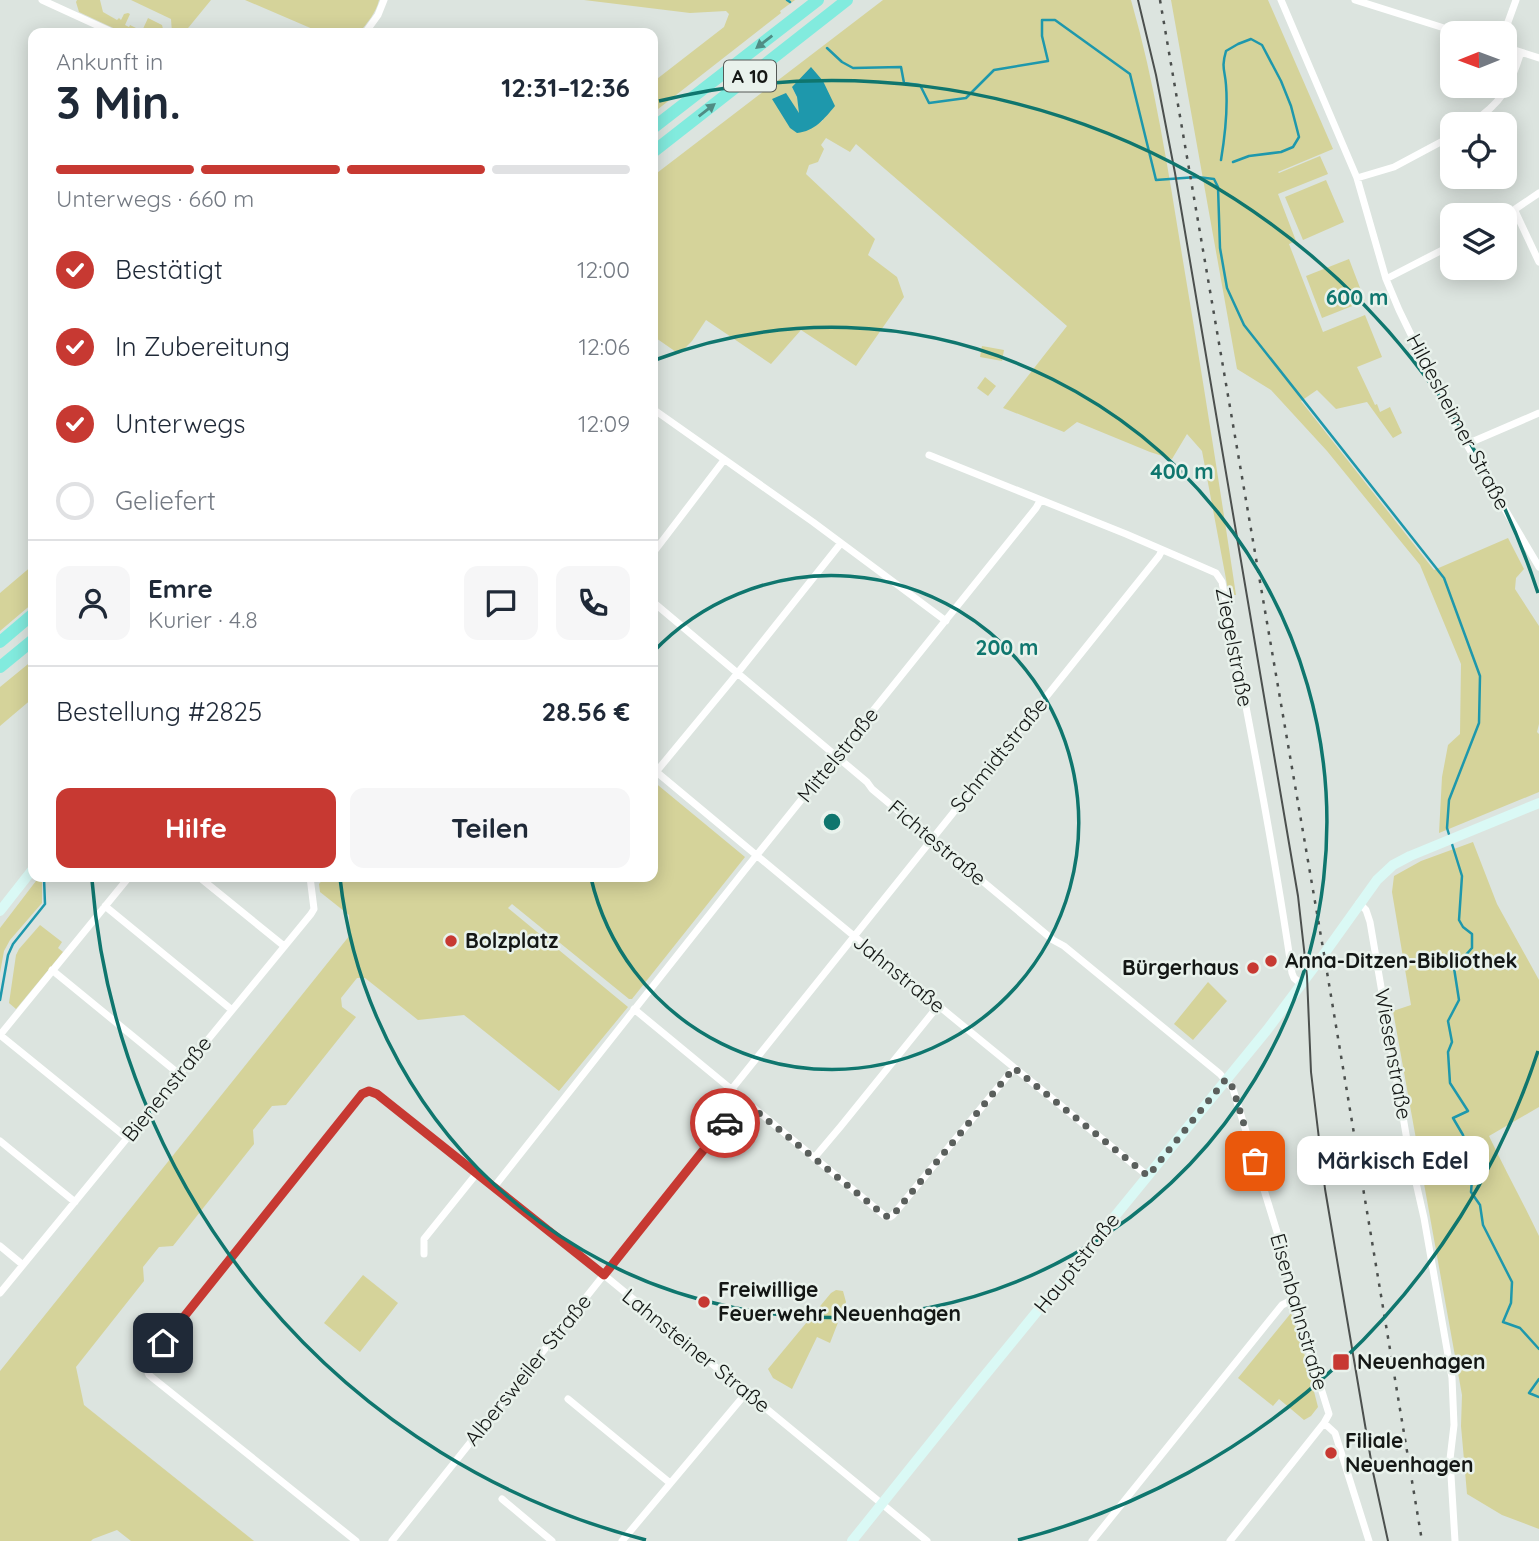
<!DOCTYPE html>
<html lang="de">
<head>
<meta charset="utf-8">
<style>
	:root { --surface:#fff; --page:#f6f6f7; --text:#1f2937; --muted:#747a83; --line:#e0e1e3; --accent:#c73932 }
	body { margin:0; font-family:Quicksand,sans-serif; background:var(--page); color:var(--text); height:100vh; display:flex; flex-direction:column; font-size:26px; white-space:nowrap }
	* { box-sizing:border-box; margin:0 }
	p { font-size:23px; color:var(--muted) }
	.icon { flex:none; width:38px; height:38px; fill:none; stroke:currentColor; stroke-width:2; stroke-linecap:round; stroke-linejoin:round }
	.map { position:relative; flex:1; overflow:hidden }
	.panel { position:absolute; left:28px; top:28px; width:630px; height:854px; display:flex; flex-direction:column; background:var(--surface); border-radius:14px; box-shadow:0 4px 18px #0003 }
	.panel>* { flex:none }
	.needle { width:46px; rotate:269deg }
	.tools { position:absolute; left:1440px; top:21px; display:grid; gap:14px }
	.tools a { display:grid; place-items:center; width:77px; height:77px; border-radius:14px; background:var(--surface); box-shadow:0 4px 18px #0003; font-size:35px }
	.pin { position:absolute; display:grid; place-items:center; width:60px; height:60px; color:#fff; margin:-30px; border-radius:14px; box-shadow:0 4px 10px #0006 }
	.courier { position:absolute; display:grid; place-items:center; width:70px; height:70px; margin:-35px; border:5px solid #c73932; border-radius:50%; background:#fff; color:#222; box-shadow:0 2px 9px #0007 }
	.bubble { position:absolute; height:49px; border-radius:14px; background:var(--surface); box-shadow:0 4px 18px #0003; font-size:23px; font-weight:700; line-height:49px; text-align:center }
	.summary em { font-style:normal; font-weight:700 }
	.summary div { display:flex; flex-direction:column-reverse }
	.summary { display:flex; align-items:center; justify-content:space-between; height:119px; padding:0 28px }
	h1 { font-size:46px; font-weight:700; line-height:52px }
	.bar { display:grid; grid-template-columns:repeat(4,1fr); gap:10px 7px; align-content:center; height:84px; padding:0 28px }
	.bar i { height:9px; border-radius:5px; background:var(--line) }
	.bar .current { background:var(--accent) }
	.bar p { grid-column:span 4 }
	.line { display:flex; align-items:center; gap:18px; padding:0 28px; border-top:2px solid var(--line) }
	.line div { flex:1 }
	.round { display:grid; place-items:center; flex:none; width:74px; height:74px; border-radius:14px; background:var(--page) }
	ol { padding:0 28px; list-style:none }
	li { display:flex; align-items:center; gap:21px; height:77px }
	li p { margin-inline-start:auto }
	li .icon { padding:7px; border-radius:50%; background:var(--accent); color:#fff; stroke-width:4 }
	li:last-child { color:var(--muted) }
	li i { width:38px; height:38px; border:4px solid var(--line); border-radius:50% }
	.button { display:flex; gap:14px; margin-top:auto; padding:14px 28px }
	.button a { flex:1; height:80px; border-radius:14px; background:var(--accent); color:#fff; font-size:28px; font-weight:700; line-height:80px; text-align:center }
	.button a+a { background:var(--page); color:var(--text) }
	.map>svg:first-child { display:block }
	.green { fill:#d5d39a; fill-rule:evenodd }
	.water { fill:#1e98ac }
	.lines { fill:none; stroke-linecap:round; stroke-linejoin:round }
	.stream { stroke:#1e98ac; stroke-width:2.5 }
	.street { stroke:#fff; stroke-width:7 }
	.secondary { stroke:#daf9f5; stroke-width:10 }
	.highway { stroke:#82ebde; stroke-width:12 }
	.tram { stroke:#4c504e; stroke-width:2 }
	.rail { stroke:#4c504e; stroke-width:2.5; stroke-dasharray:3.5 7; stroke-linecap:butt }
	.oneway { fill:#508c84 }
	.done { stroke:#5a5f5c; stroke-width:7; stroke-dasharray:0 12.6 }
	.route { stroke:#c73932; stroke-width:9 }
	.ring { fill:none; stroke:#0f766e; stroke-width:3.5 }
	.poi-dot { fill:#c73932; stroke:#e9f2ec; stroke-width:2.5 }
	.labels { text-anchor:middle; stroke-width:5; stroke-linejoin:round; paint-order:stroke }
	.shield { fill:#e9f2ec; stroke:#545956; stroke-width:2 }
	.shield-label { font-size:19px; font-weight:bold; fill:#141715 }
	.street-label { font-size:21px; fill:#141715; stroke:#e9f2ec }
	.poi-label { font-size:21px; font-weight:bold; fill:#141715; stroke:#e9f2ec; text-anchor:start }
	.centre { fill:#0f766e; stroke:#e9f2ec; stroke-width:3.5 }
	.ring-label { font-size:21px; text-anchor:middle; font-weight:bold; fill:#0f766e; stroke:#e9f2ec; stroke-width:5; stroke-linejoin:round; paint-order:stroke }
</style>
</head>
<body>
<div class="map">
<svg width="1539" height="1541" viewBox="0 0 1539 1541">
	<rect width="100%" height="100%" fill="#dce4df"/>
	<path class="green" d="M77 0H100L103 12 117 20 119 18 121 20 124 14 128 13 130 14 125 25 129 27 130 25 142 31 148 18 162 25 164 33H124L79 12 76 2Z
		M131 0H211L184 33H172L171 19Z
		M245 0H379C376 13 367 23 359 33H322Z
		M584 0H795L780 11 781 13 653 113V82L724 27 729 14 726 11 690 13Z
		M883 0H1131C1155 83 1168 169 1182 255 1201 368 1219 481 1236 595H1229L1202 451 1187 434 1172 459 1150 452 1077 422 1064 432 1003 408 1067 326 856 144 850 152 826 138 821 145 824 149 818 162 809 165 806 174 875 239 868 255 897 277 904 297 856 366 801 330 771 364 706 320 692 341 679 354 653 336V176ZM792 87 823 121 790 127 785 93 800 115 797 97Z
		M1171 0H1268L1333 149 1278 172 1279 173 1320 156 1328 174 1278 194 1296 241 1289 244 1323 332 1365 315 1382 357 1357 367 1375 405 1377 404 1380 412 1390 407 1402 433 1393 438 1367 402 1336 409 1317 390 1301 401 1434 570 1508 538 1524 569 1516 578 1515 589 1539 626V724L1537 732 1539 734V792L1439 833 1442 777 1448 745 1460 734 1461 664 1420 565 1327 451 1271 390 1237 369Z
		M1326 180 1344 222 1303 240 1285 197Z
		M1349 259 1365 301 1322 318 1306 276Z
		M982 346 1004 350 1002 361 980 357Z
		M985 377 996 386 988 396 977 388Z
		M33 565V603L0 631V593Z
		M33 660V698L0 726V687Z
		M653 781 745 857 632 999H629L512 904 508 908 628 1007 559 1091 464 1015 418 1020 365 978H357L341 998 342 1007 356 1017 286 1105 272 1106 253 1130 254 1144 173 1246 159 1247 143 1267 144 1281 76 1367 84 1405 254 1541H131L117 1530 93 1539 91 1541H0V1371L350 935 349 915 320 892 319 884 325 877H653Z
		M1473 842 1497 904 1539 980V1107L1489 1136C1505 1170 1523 1202 1539 1236V1529L1502 1515 1467 1494 1461 1426 1462 1395 1393 1011 1411 1005 1392 892 1394 876 1421 861Z
		M39 877H42V903L10 940 4 951 0 973V928Z
		M40 925 62 942 58 948 63 952 16 1009 9 1003 16 955 19 949Z
		M1208 982 1227 1001 1193 1040 1174 1024Z
		M363 1275 398 1303 360 1352 324 1323Z
		M836 1290 843 1291 846 1302 830 1343 817 1337 792 1389 773 1378 768 1369 831 1293Z
		M1291 1313 1302 1345 1318 1407 1311 1416 1304 1420 1279 1399 1273 1406 1238 1378Z"/>
	<path class="water" d="M811 67 823 81 835 106C824 119 815 131 797 133L790 128 772 99 786 93 799 113 797 97 792 87Z"/>
	<g class="lines">
		<path class="stream" d="M787 0 790 2
			M827 48 842 62 853 68 901 67 904 83 920 85 929 103 966 98 994 70 1048 61 1042 36V20H1055L1130 74 1156 180 1197 177 1214 179 1218 187 1220 248 1227 288 1244 325 1444 578 1480 676 1479 723 1449 800 1447 828 1462 876 1459 920 1463 927 1472 934V948L1454 968 1459 1000 1448 1021 1452 1042 1448 1052 1450 1083 1468 1111 1453 1118 1463 1135 1473 1168 1471 1192 1480 1205 1483 1225 1512 1282 1511 1303 1503 1322 1520 1328 1539 1349
			M1221 160C1225 136 1228 110 1226 85 1225 70 1221 68 1226 51L1238 44 1251 39 1262 45 1281 81 1291 106 1299 137 1293 147 1281 152 1249 156 1233 162
			M0 1000 8 955 13 944 45 904 44 878
			M1539 1379 1529 1393 1539 1397"/>
		<path class="street" d="M42 0 114 33
			M1281 0 1357 178 1386 279 1399 310 1454 423 1539 567
			M1355 0 1460 33
			M365 33 378 15 384 0
			M1504 33 1516 0
			M1505 47 1539 58
			M1470 124C1502 103 1510 87 1521 52
			M1357 178 1394 167 1452 136
			M1515 211 1539 262
			M1505 216 1539 193
			M1386 279 1452 245
			M653 409 813 522 946 621
			M1467 444 1539 413
			M929 455 1126 534 1200 566 1216 573 1222 582C1247 712 1273 842 1292 973L1294 978 1301 984
			M653 553 724 460
			M653 602 867 782 872 789 1053 940 1064 946 1220 1074 1233 1089 1289 1271 1298 1314 1329 1414 1324 1423 1230 1541
			M653 769C817 906 981 1042 1148 1176
			M656 772 732 680 841 543
			M199 877 284 946
			M1359 903 1366 910 1370 922 1409 1152 1424 1218 1452 1378 1454 1425 1450 1459 1455 1541
			M105 906 232 1010
			M52 970 179 1074
			M634 1009 885 1216 890 1217 893 1215 1014 1068
			M0 1035 129 877
			M0 1035 127 1138
			M731 1090 1159 556 1162 550
			M0 1141 75 1202
			M814 1158 841 1126 938 1006
			M494 1187 744 871 1036 508 1040 501
			M0 1246 23 1265
			M424 1254V1239L477 1173
			M0 1293 311 914 314 909 310 877
			M568 1399 670 1483
			M1324 1423 1335 1433 1369 1541
			M502 1499 552 1541
			M356 1541 149 1375 146 1367 149 1361 362 1094 369 1091 377 1094 604 1275 927 1541
			M392 1541 743 1100
			M622 1541 747 1392
			M1092 1541 1282 1305 1288 1302 1296 1300"/>
		<path class="secondary" d="M0 911 33 869
			M852 1541 977 1385 1267 1030 1324 954 1377 880 1393 865 1410 856 1539 803"/>
		<path class="highway" d="M653 128 818 0
			M653 152 847 0
			M0 642 33 614
			M0 667 33 640"/>
		<path class="tram" d="M1138 0 1156 75 1175 173 1298 896 1307 976 1311 1072 1325 1189 1373 1472 1388 1541"/>
		<path class="rail" d="M1160 0 1324 954 1422 1541"/>
	</g>
	<defs><path id="oneway-solid" d="M-6-.8H1V-3.2L6.5 0L1 3.2V.8H-6Z" transform="scale(1.75)"/></defs>
	<g class="oneway">
		<use href="#oneway-solid" transform="translate(764 42) rotate(142)"/>
		<use href="#oneway-solid" transform="translate(707 110) rotate(-38)"/>
	</g>
	<g class="lines">
		<path class="done" d="M725 1123 743 1100 885 1216 890 1217 893 1215 1014 1068 1148 1176 1226 1079 1233 1088 1255 1161"/>
		<path class="route" d="M163 1343 362 1094 369 1091 377 1094 604 1275 725 1123"/>
	</g>
	<g class="ring">
		<path d="M653 652A247 247 0 1 1 591 878"/>
		<path d="M655 360A495 495 0 1 1 340 878"/>
		<path d="M1538 1051A742 742 0 0 1 1018 1540M646 1540A742 742 0 0 1 92 880M659 101A742 742 0 0 1 1538 593"/>
	</g>
	<g class="poi-dot">
		<circle cx="451" cy="941" r="7"/>
		<circle cx="1271" cy="961" r="7"/>
		<circle cx="1253" cy="968" r="7"/>
		<circle cx="704" cy="1302" r="7"/>
		<rect x="1332" y="1353" width="18" height="18" rx="3.5"/>
		<circle cx="1331" cy="1453" r="7"/>
	</g>
	<g class="labels">
		<rect class="shield" x="724" y="60.5" width="52" height="31" rx="5"/>
		<g class="shield-label">
			<text x="750" y="83">A 10</text>
		</g>
		<g class="street-label">
			<text transform="translate(1458 422) rotate(62)" y="7">Hildesheimer Straße</text>
			<text transform="translate(1234 647) rotate(79)" y="7">Ziegelstraße</text>
			<text transform="translate(838 755) rotate(-51)" y="7">Mittelstraße</text>
			<text transform="translate(999 755) rotate(-51)" y="7">Schmidtstraße</text>
			<text transform="translate(937 843) rotate(40)" y="7">Fichtestraße</text>
			<text transform="translate(899 974) rotate(39)" y="7">Jahnstraße</text>
			<text transform="translate(1393 1054) rotate(80)" y="7">Wiesenstraße</text>
			<text transform="translate(167 1089) rotate(-51)" y="7">Bienenstraße</text>
			<text transform="translate(1077 1263) rotate(-51)" y="7">Hauptstraße</text>
			<text transform="translate(1299 1312) rotate(74)" y="7">Eisenbahnstraße</text>
			<text transform="translate(696 1351) rotate(39)" y="7">Lahnsteiner Straße</text>
			<text transform="translate(528 1370) rotate(-51)" y="7">Albersweiler Straße</text>
		</g>
		<g class="poi-label">
			<text x="465" y="948">Bolzplatz</text>
			<text x="1285" y="968">Anna-Ditzen-Bibliothek</text>
			<text x="1239" y="975" text-anchor="end">Bürgerhaus</text>
			<text x="718" y="1297">Freiwillige<tspan x="718" dy="24">Feuerwehr Neuenhagen</tspan></text>
			<text x="1357" y="1369">Neuenhagen</text>
			<text x="1345" y="1448">Filiale<tspan x="1345" dy="24">Neuenhagen</tspan></text>
		</g>
	</g>
	<circle cx="832" cy="822" r="10" class="centre"/>
	<g class="ring-label">
		<text x="1357" y="305">600 m</text>
		<text x="1182" y="479">400 m</text>
		<text x="1007" y="655">200 m</text>
	</g>
</svg>
<div class="tools">
<a><svg class="needle" viewBox="-14 -14 28 28"><path d="M0-13l5 13h-10z" fill="#e53935"/><path d="M0 13l5-13h-10z" fill="#747a83"/></svg></a>
<a><svg class="icon" aria-label="locate" viewBox="0 0 24 24"><circle cx="12" cy="12" r="6"/><path d="M12 2v4M12 18v4M2 12h4M18 12h4"/></svg></a>
<a><svg class="icon" aria-label="layers" viewBox="0 0 24 24"><path d="M12 4l9 5-9 5-9-5zM3 14l9 5 9-5"/></svg></a>
</div>
<div class="pin" style="left:1255px;top:1161px;background:#ea580c"><svg class="icon" aria-label="bag" viewBox="0 0 24 24"><path d="M5 8h14l-1 12H6zM9 8a3 3 0 0 1 6 0"/></svg></div>
<div class="pin" style="left:163px;top:1343px;background:#1f2937"><svg class="icon" aria-label="home" viewBox="0 0 24 24"><path d="M3 11l9-7 9 7M6 9v11h12V9"/></svg></div>
<div class="courier" style="left:725px;top:1123px"><svg class="icon" aria-label="car" viewBox="0 0 24 24"><path d="M5 17H2v-5l4-1 3-4h7l3 4 3 1v5h-3M9 17h6M6 11h13"/><circle cx="7" cy="17" r="2"/><circle cx="17" cy="17" r="2"/></svg></div>
<div class="bubble" style="left:1297px;top:1136px;width:192px">Märkisch Edel</div>
<section class="panel">
<div class="summary"><div><h1>3 Min.</h1><p>Ankunft in</p></div><em>12:31–12:36</em></div>
<div class="bar"><i class="current"></i><i class="current"></i><i class="current"></i><i></i><p>Unterwegs · 660 m</p></div>
<ol>
<li><svg class="icon" aria-label="check" viewBox="0 0 24 24"><path d="M5 12l5 5 9-10"/></svg>Bestätigt<p>12:00</p></li>
<li><svg class="icon" aria-label="check" viewBox="0 0 24 24"><path d="M5 12l5 5 9-10"/></svg>In Zubereitung<p>12:06</p></li>
<li><svg class="icon" aria-label="check" viewBox="0 0 24 24"><path d="M5 12l5 5 9-10"/></svg>Unterwegs<p>12:09</p></li>
<li><i></i>Geliefert</li>
</ol>
<div class="line" style="height:126px"><a class="round"><svg class="icon" aria-label="person" viewBox="0 0 24 24"><circle cx="12" cy="8" r="4"/><path d="M4 21q1-7 8-7t8 7"/></svg></a><div><b>Emre</b><p>Kurier · 4.8</p></div><a class="round"><svg class="icon" aria-label="chat" viewBox="0 0 24 24"><path d="M4 5h16v11H9l-5 4z"/></svg></a><a class="round"><svg class="icon" aria-label="phone" viewBox="0 0 24 24"><path d="M5 4h4l2 5-3 2q2 4 5 5l2-3 5 2v4C11 20 4 13 5 4z"/></svg></a></div>
<div class="line" style="height:91px"><div>Bestellung #2825</div><b>28.56 €</b></div>
<div class="button"><a>Hilfe</a><a>Teilen</a></div>
</section>
</div>
</body>
</html>
